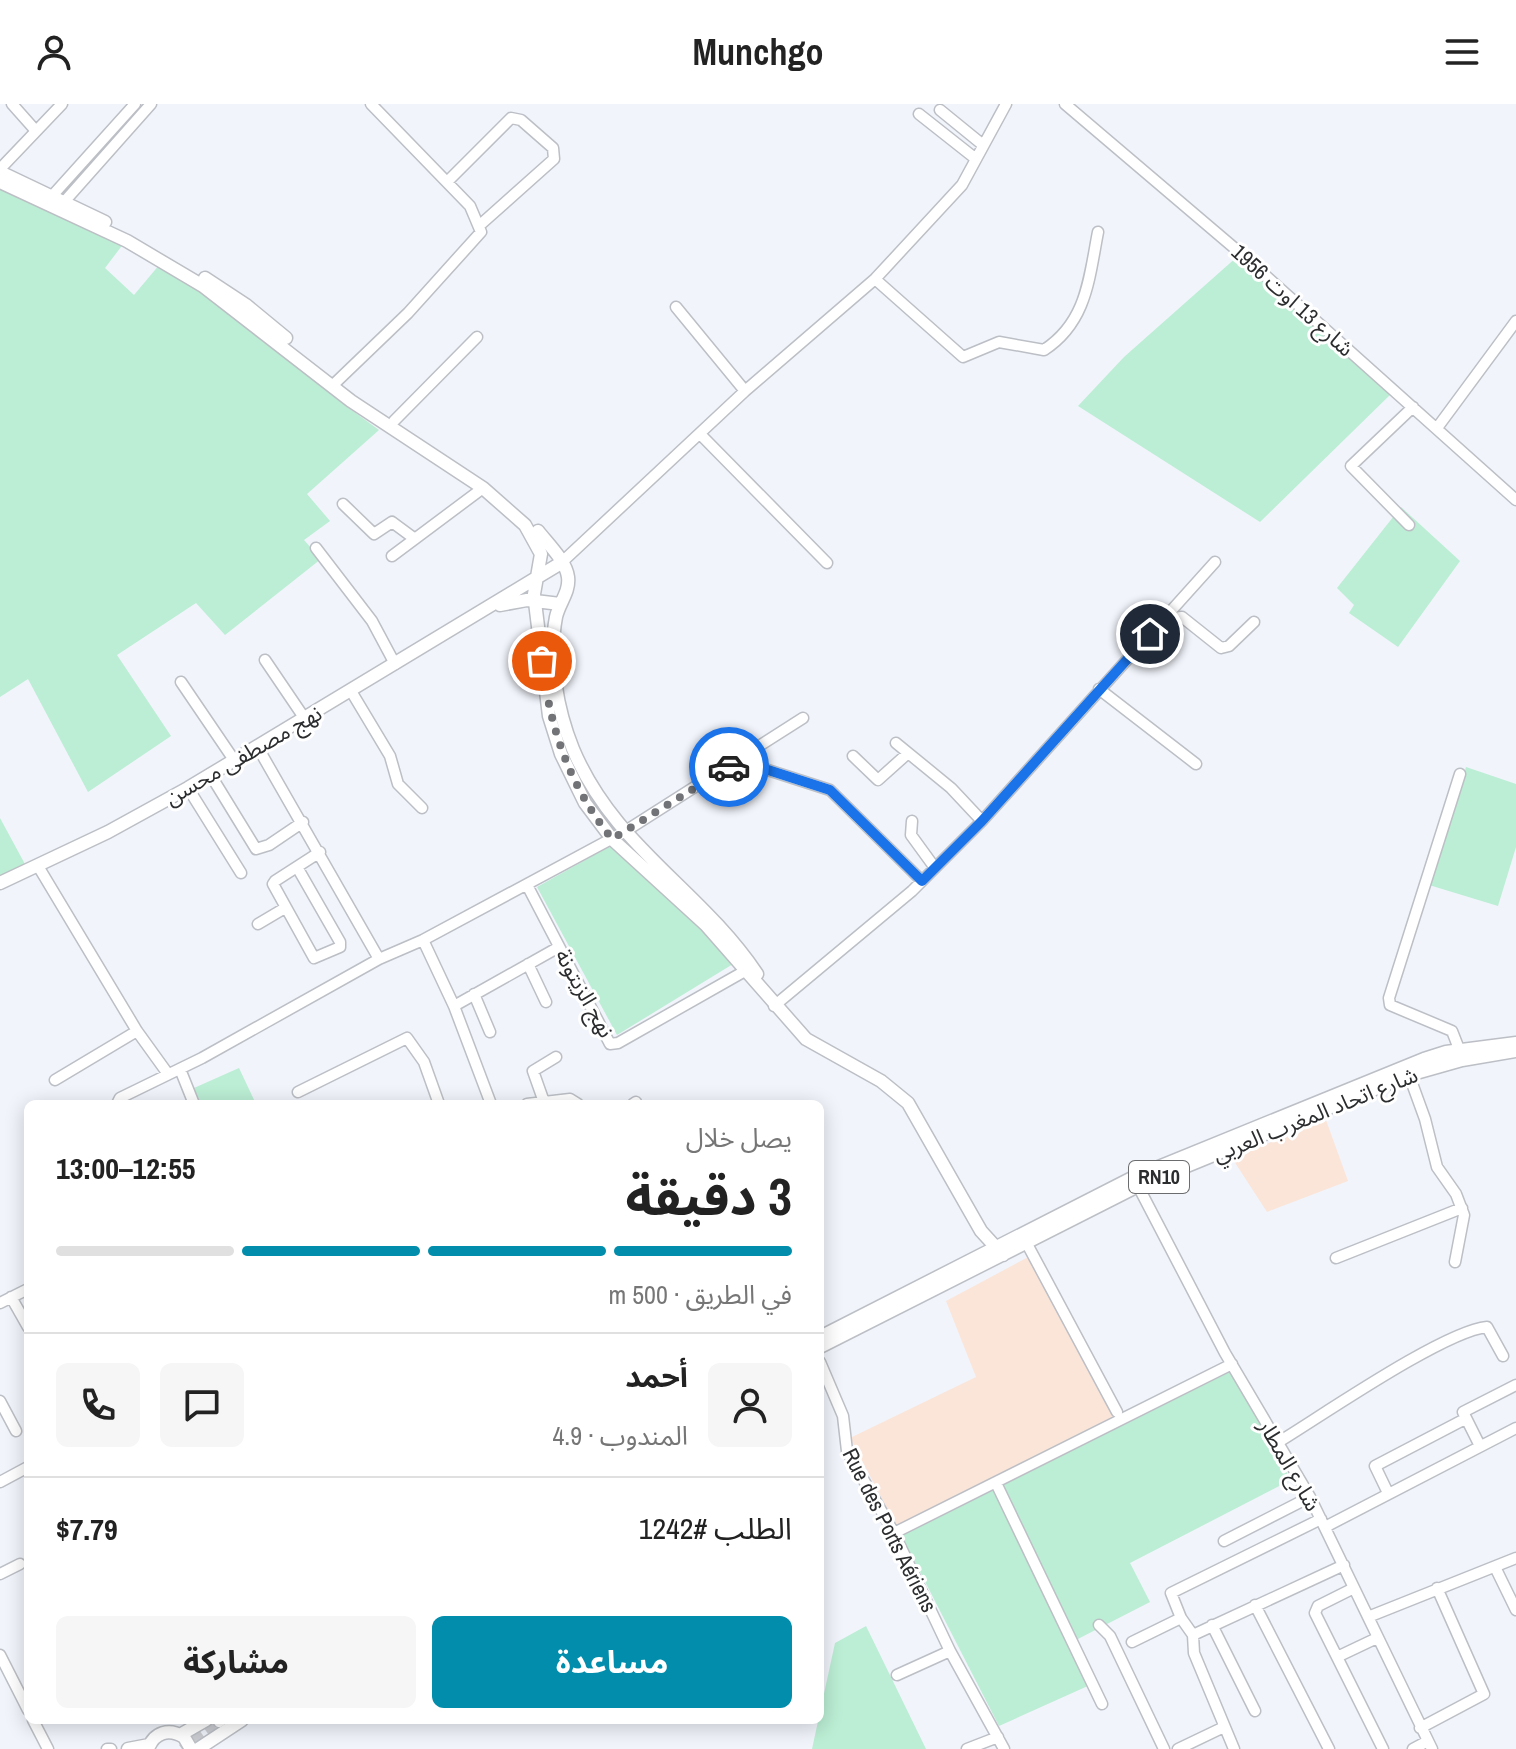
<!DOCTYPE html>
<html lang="ar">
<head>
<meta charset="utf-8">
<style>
	:root { --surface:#fff; --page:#f6f6f6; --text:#222; --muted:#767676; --line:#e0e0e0; --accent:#018dab }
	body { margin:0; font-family:"Archivo Narrow","Noto Sans Arabic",sans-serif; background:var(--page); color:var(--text); direction:rtl; height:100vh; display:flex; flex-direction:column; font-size:30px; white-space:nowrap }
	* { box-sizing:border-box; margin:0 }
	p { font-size:26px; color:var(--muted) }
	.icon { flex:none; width:44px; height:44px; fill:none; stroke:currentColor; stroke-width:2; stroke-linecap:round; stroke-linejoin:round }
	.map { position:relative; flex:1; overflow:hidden; direction:ltr }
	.sheet { position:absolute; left:24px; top:996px; width:800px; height:624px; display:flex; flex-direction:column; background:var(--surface); border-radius:12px; box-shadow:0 4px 20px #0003; direction:rtl }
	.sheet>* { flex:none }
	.pin { position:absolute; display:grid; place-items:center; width:68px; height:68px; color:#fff; margin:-34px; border:4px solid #fff; border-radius:50%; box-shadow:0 2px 8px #0007 }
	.courier { position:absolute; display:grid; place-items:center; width:80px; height:80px; margin:-40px; border:6px solid #1a73e8; border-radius:50%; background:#fff; color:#222; box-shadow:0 2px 10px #0007 }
	.overview em { font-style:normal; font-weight:700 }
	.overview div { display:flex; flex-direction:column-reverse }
	.overview { display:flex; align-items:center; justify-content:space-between; height:136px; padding:0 32px }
	h1 { font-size:52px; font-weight:700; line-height:60px }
	.bar { display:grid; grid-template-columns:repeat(4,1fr); gap:12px 8px; align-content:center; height:96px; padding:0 32px }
	.bar i { height:10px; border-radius:6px; background:var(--line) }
	.bar .selected { background:var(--accent) }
	.bar p { grid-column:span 4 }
	.line { display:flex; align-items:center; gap:20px; padding:0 32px; border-top:2px solid var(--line) }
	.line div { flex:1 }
	.round { display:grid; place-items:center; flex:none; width:84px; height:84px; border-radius:12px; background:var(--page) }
	.button { display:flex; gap:16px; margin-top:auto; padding:16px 32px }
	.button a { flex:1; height:92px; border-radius:12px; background:var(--accent); color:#fff; font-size:32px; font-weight:700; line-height:92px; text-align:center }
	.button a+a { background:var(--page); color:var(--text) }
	header { display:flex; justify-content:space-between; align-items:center; height:104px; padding:0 32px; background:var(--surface); font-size:36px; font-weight:700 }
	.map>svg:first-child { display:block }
	.commercial { fill:#fbe5d8 }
	.green { fill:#bbeed4 }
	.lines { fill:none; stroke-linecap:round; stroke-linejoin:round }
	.minor-tunnel { stroke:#caccd2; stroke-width:10; stroke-dasharray:10 5; stroke-linecap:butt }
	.minor-casing { stroke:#bcbfc5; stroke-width:13 }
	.major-casing { stroke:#bcbfc5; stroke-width:15 }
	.minor { stroke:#fff; stroke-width:10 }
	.major { stroke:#fff; stroke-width:12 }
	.done { stroke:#717376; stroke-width:8; stroke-dasharray:0 14.4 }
	.route { stroke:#1a73e8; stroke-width:10 }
	.labels { text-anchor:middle; stroke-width:6; stroke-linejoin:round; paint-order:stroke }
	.shield { fill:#fff; stroke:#6b6c6d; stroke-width:2 }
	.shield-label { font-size:20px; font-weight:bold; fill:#2c2d2f }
	.street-label { font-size:22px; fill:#2c2d2f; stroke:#fff }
</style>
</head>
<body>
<header><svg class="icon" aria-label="menu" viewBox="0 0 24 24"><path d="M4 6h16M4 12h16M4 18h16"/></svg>Munchgo<svg class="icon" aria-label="person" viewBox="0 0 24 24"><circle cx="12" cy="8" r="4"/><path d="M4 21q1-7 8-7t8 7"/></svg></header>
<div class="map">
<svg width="1516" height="1645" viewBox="0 0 1516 1645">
	<rect width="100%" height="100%" fill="#f1f4fb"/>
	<path class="commercial" d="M1326 1016 1348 1077 1267 1108 1232 1054Z
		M1034 1150 1121 1310 897 1423 850 1334 976 1273 946 1197Z"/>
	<path class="green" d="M0 83 124 139 105 164 134 191 160 160 230 202 346 302 379 326 307 390 330 417 304 436 321 455 225 531 196 499 117 551 171 632 88 688 28 575 0 593Z
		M1238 152 1392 289 1260 418 1078 302 1124 253Z
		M1401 403 1460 457 1398 543 1349 509 1354 501 1337 484Z
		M1466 663 1516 680V743L1498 802 1429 781Z
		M0 714 26 762 0 773Z
		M612 741 692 812 733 860 617 931 537 783Z
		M239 964 256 1000H201L194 984Z
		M1225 1258 1291 1376 1130 1459 1150 1498 1072 1538 1090 1581 999 1622 897 1423Z
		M866 1522 926 1645H812L835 1539Z"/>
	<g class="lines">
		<path class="minor-tunnel" d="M182 1645 219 1618"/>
		<g class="minor-casing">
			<path id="minor" d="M12 0 36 27
				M1065 0 1239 148 1516 396
				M940 6 983 41
				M919 10 976 55
				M0 65 62 0
				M447 78 511 14 521 16 553 44 554 55 480 121
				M52 92 135 0
				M64 98 151 0
				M875 175 963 253 999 238 1044 246C1087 218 1089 174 1098 128
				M676 203 745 287
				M332 282 408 209 481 128 470 102 371 0
				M394 317 477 233
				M1437 324 1516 217
				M700 330 827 459
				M343 400 374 430 392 418 415 435
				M1409 421 1351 362 1413 303
				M316 444 372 517 395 560
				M392 452 483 384
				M561 459 745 287 875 175 962 81 1006 0
				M1167 519 1173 514 1182 513 1221 544 1229 542 1254 518
				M265 556 305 615
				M181 578 234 656
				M1099 585 1196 660
				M351 587 390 652 398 680 422 704
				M896 639 951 684 982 717
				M257 642 379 855
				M853 652 878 676 907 650
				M740 657 830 686 922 777
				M210 670 256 745 269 741 303 718
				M1460 670 1389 894 1390 901 1452 927 1461 950
				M188 684 241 769
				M912 717 911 731 935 764
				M38 762 137 927 168 970
				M297 763 340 838V843L314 854 273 780 275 777 320 748
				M527 781 610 940 618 939 752 863
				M258 820 285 804
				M423 836 454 902 491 1000
				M528 860 546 898
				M474 890 490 928
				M454 902 559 843
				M774 902 912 787 982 717 1215 458
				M180 965 194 1000
				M1409 971 1425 1015 1437 1063 1456 1090 1464 1111 1455 1158
				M55 976 137 927
				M298 988 407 934 424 958 439 1000
				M544 998 533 967 556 953
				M117 1000 120 994 202 954 379 855 423 836 624 728 803 614
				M527 1000 570 995 578 1000
				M633 1000 636 998
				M1138 1082 1225 1249 1310 1393 1432 1645
				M1026 1138 1117 1308
				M1336 1154 1462 1104
				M11 1193 28 1223
				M0 1199 28 1185
				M820 1258 843 1312 847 1347 894 1429 950 1547 1004 1645
				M0 1297 16 1327
				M1277 1339C1320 1313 1444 1227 1487 1223L1503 1252
				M1480 1342 1463 1308 1516 1281
				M0 1378 28 1363
				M996 1379 1102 1600
				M1388 1389 1375 1362 1465 1315
				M1325 1423 1516 1324
				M894 1429 1232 1260
				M1224 1437 1310 1393
				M1495 1463 1516 1506
				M0 1470 20 1460
				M1354 1484 1318 1502 1315 1509 1383 1645
				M1255 1501 1329 1645
				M1368 1513 1516 1454
				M1099 1521 1110 1532 1164 1645
				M1212 1521 1255 1607
				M1193 1531 1344 1461
				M1132 1538 1181 1514
				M0 1551 28 1606
				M1337 1553 1377 1534
				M897 1571 950 1547
				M33 1616 48 1645
				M219 1618 222 1616
				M1420 1624 1484 1590 1437 1484
				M107 1645H111
				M967 1645 998 1633
				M1178 1645 1224 1623
				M1234 1645 1194 1549 1193 1531 1181 1514 1171 1489 1321 1415
				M1413 1645 1428 1637"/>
		</g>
		<g class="major-casing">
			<path id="major" d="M0 68 105 118
				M0 78 127 137 203 182 351 297 483 384 525 421 541 450 534 490 549 612 561 650 585 699 612 735 706 821 806 935 881 977 908 999 981 1127 1003 1151
				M205 174 246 201 286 234
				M538 427C548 440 566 457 568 473 570 488 559 499 556 513 548 555 557 606 573 645 614 743 699 784 757 870
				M500 501 527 496 560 500
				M0 779 108 728 188 684 561 459
				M820 1233 1134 1073 1424 955 1446 948 1516 939
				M820 1243 1138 1082 1409 971 1462 956 1516 947
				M180 1631 206 1616
				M128 1645 149 1641
				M148 1645C154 1628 169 1624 184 1633L191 1645
				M198 1645 242 1616"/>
		</g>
		<use href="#minor" class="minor"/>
		<use href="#major" class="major"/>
	</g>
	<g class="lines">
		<path class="done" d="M542 557C550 625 569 681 612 735L729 663"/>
		<path class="route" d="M729 663 740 657 830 686 922 777 982 717 1150 530"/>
	</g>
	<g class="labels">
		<rect class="shield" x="1129" y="1057" width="60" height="32" rx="6"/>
		<g class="shield-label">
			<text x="1159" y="1080">RN10</text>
		</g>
		<g class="street-label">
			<text transform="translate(1293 196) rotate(42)" y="8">شارع 13 اوت 1956</text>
			<text transform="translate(243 651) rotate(-30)" y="8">نهج مصطفى محسن</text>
			<text transform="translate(585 889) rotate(61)" y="8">نهج الزيتونة</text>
			<text transform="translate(1315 1010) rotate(-22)" y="8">شارع اتحاد المغرب العربي</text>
			<text transform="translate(1290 1361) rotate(60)" y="8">شارع المطار</text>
			<text transform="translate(890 1426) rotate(63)" y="8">Rue des Ports Aériens</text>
		</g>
	</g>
</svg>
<div class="pin" style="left:542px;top:557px;background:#ea580c"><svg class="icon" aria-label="bag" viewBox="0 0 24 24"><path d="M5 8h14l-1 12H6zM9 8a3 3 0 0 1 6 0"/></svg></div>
<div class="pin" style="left:1150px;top:530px;background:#1f2937"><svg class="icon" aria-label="home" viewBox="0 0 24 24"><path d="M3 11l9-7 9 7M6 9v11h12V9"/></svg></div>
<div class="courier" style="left:729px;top:663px"><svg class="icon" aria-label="car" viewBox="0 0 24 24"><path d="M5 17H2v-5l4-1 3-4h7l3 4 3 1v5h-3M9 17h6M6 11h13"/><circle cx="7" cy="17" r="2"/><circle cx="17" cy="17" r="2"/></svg></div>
<section class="sheet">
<div class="overview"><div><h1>3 دقيقة</h1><p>يصل خلال</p></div><em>12:55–13:00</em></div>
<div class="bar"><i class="selected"></i><i class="selected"></i><i class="selected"></i><i></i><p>في الطريق · 500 m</p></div>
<div class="line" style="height:144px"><a class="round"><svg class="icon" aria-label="person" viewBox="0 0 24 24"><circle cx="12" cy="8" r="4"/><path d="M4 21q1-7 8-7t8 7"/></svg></a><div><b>أحمد</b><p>المندوب · 4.9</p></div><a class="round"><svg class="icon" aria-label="chat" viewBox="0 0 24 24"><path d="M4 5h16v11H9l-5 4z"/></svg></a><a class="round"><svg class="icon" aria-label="phone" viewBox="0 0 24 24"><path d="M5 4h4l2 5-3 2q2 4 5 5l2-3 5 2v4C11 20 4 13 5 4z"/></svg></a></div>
<div class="line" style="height:104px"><div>الطلب #1242</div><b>$7.79</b></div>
<div class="button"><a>مساعدة</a><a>مشاركة</a></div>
</section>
</div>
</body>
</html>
